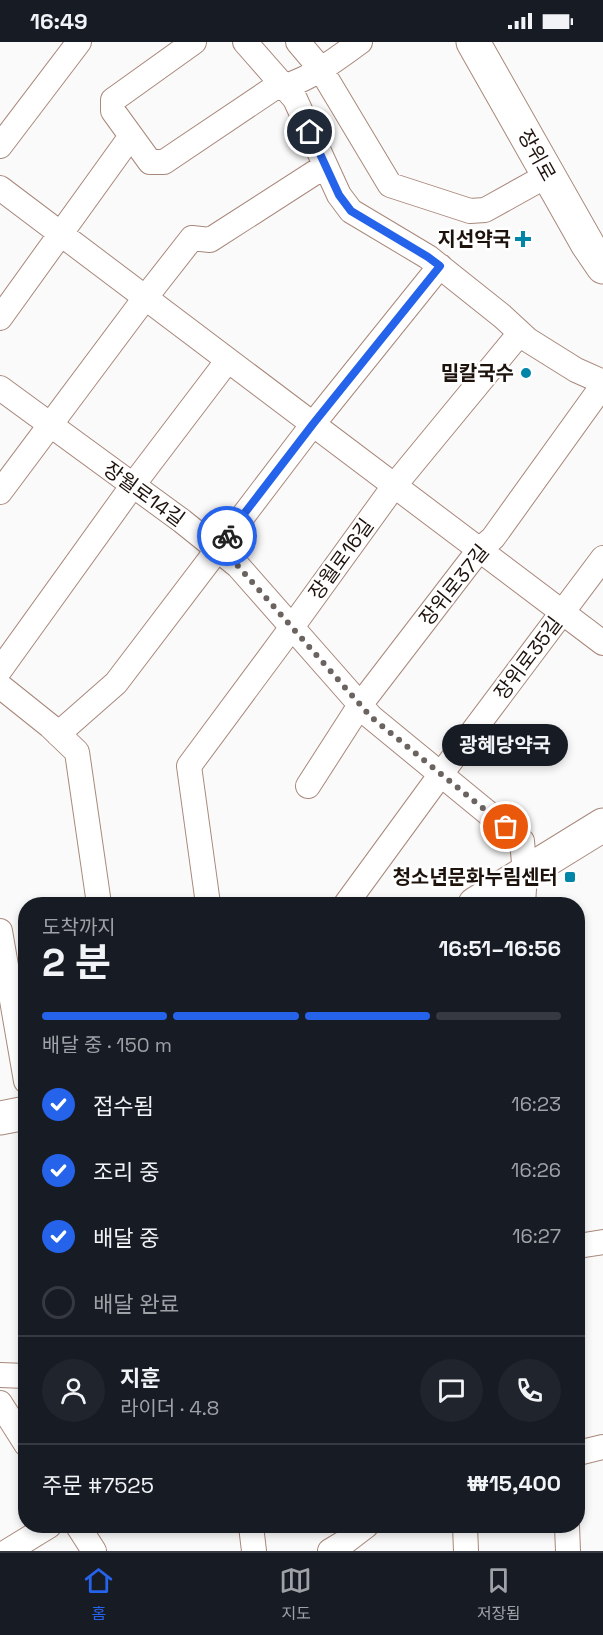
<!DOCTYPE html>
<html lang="ko">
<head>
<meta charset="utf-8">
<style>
	:root { --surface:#171b24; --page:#20242c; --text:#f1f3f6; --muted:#9ea1a6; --line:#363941; --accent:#2563eb }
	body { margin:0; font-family:"Space Grotesk","Noto Sans KR",sans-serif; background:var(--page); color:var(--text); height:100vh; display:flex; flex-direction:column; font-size:22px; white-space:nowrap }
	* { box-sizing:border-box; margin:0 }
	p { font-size:20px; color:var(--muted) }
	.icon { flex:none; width:33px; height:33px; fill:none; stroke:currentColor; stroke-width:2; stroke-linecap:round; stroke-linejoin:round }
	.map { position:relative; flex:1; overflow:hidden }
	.side { position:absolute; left:18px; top:855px; width:567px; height:636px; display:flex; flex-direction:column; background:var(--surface); border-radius:24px; box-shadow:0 3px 9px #0003 }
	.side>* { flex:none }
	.pin { position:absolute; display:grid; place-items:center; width:51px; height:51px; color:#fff; margin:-26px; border:3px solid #fff; border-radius:50%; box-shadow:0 2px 6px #0007 }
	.courier { position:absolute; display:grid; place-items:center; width:60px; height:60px; margin:-30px; border:4px solid #2563eb; border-radius:50%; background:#fff; color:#222; box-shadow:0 2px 8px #0007 }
	.bubble { position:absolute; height:42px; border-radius:21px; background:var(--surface); box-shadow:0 3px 9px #0003; font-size:20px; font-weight:700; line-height:42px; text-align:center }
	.headline em { font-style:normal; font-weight:700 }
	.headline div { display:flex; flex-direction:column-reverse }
	.headline { display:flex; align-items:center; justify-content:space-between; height:102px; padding:0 24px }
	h1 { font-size:39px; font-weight:700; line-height:45px }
	.bar { display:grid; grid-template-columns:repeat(4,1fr); gap:9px 6px; align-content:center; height:72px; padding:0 24px }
	.bar i { height:8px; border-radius:4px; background:var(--line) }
	.bar .on { background:var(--accent) }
	.bar p { grid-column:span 4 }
	.line { display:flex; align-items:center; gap:15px; padding:0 24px; border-top:2px solid var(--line) }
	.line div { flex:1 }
	.round { display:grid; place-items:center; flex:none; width:63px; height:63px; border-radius:32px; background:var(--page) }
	ol { padding:0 24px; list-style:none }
	li { display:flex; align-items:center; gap:18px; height:66px }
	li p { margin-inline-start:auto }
	li .icon { padding:6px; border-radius:50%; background:var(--accent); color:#fff; stroke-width:4 }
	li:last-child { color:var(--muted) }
	li i { width:33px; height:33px; border:3px solid var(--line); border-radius:50% }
	.status { display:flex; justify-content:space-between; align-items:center; height:42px; padding:0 30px; background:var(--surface); direction:ltr }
	.status svg { height:16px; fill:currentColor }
	.tab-bar { display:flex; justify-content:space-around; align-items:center; height:84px; border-top:2px solid var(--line); background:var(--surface); font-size:16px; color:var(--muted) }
	.tab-bar a { display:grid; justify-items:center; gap:3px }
	.tab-bar .on { color:var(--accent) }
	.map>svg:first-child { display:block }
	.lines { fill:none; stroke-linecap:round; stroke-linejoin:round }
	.street-casing { stroke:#a8887b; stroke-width:26 }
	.secondary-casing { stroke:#a8887b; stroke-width:35 }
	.street { stroke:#fff; stroke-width:24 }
	.secondary { stroke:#fff; stroke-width:33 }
	.done { stroke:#6b6360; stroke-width:6; stroke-dasharray:0 10.8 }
	.route { stroke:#2563eb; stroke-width:8 }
	.poi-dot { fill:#0186a8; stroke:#fff; stroke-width:2 }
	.labels { text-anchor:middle; stroke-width:5; stroke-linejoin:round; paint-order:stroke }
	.street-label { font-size:20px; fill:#1e120d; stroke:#fff }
	.poi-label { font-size:20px; font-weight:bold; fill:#1e120d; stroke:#fff; text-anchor:end }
</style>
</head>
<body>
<div class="status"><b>16:49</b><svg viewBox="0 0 49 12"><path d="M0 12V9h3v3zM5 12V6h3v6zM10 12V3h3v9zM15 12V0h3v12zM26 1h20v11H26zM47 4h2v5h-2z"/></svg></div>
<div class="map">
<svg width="603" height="1509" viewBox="0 0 603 1509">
	<rect width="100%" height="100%" fill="#fafafa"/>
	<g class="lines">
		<g class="street-casing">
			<path id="street" d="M194 0 113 58V69L150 120H164L274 46C304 43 336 17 360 0
				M245 0 295 57 339 153 351 169 428 215 502 274 528 298 576 328 603 340
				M298 0 320 26 390 143 470 169 485 168 548 133
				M0 104 79 0
				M0 146 603 601
				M0 276 131 94
				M0 346 182 479 238 524 371 675 522 799 525 832 523 862
				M0 450 145 256 192 196 210 198 325 124
				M0 628 133 443 228 318
				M0 644 50 684 77 710 99 862
				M58 692 116 641 313 382 440 224
				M308 744 360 663 479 508 493 496 603 343
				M208 862 189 724 292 585 394 444 520 291
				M346 862 441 732 603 516
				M0 889 26 1039
				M578 1204 603 1200
				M0 1333 26 1334
				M0 1361 26 1402
				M578 1411 603 1405
				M78 1484 94 1509
				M251 1484 254 1509
				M465 1484 466 1509
				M567 1484 568 1509
				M8 1509 49 1484
				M330 1509 345 1500 366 1484"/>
		</g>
		<g class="secondary-casing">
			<path id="secondary" d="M473 0 588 203 603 225
				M475 862 603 783
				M0 1076 26 1071"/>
		</g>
		<use href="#street" class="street"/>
		<use href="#secondary" class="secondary"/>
	</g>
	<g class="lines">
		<path class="done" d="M227 494 217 507 238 524 371 675 506 785"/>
		<path class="route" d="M227 494 313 382 440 224 428 215 351 169 339 153 310 90"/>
	</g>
	<g class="poi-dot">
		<path d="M520 188h6v6h6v6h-6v6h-6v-6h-6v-6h6z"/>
		<circle cx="526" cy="331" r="6"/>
		<rect x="564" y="829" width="12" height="12" rx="3"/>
	</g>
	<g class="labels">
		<g class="street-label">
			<text transform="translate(537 113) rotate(61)" y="7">장위로</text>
			<text transform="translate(144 452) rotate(36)" y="7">장월로14길</text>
			<text transform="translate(341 517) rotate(-54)" y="7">장월로16길</text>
			<text transform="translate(454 543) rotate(-51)" y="7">장위로37길</text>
			<text transform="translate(528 616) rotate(-53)" y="7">장위로35길</text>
		</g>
		<g class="poi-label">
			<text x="511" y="204">지선약국</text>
			<text x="514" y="338">밀칼국수</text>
			<text x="558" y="842">청소년문화누림센터</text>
		</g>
	</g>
</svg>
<div class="pin" style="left:506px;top:785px;background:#ea580c"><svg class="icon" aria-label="bag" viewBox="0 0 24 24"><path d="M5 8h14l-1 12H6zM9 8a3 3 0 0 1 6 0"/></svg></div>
<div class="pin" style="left:310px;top:90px;background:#1f2937"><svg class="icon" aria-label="home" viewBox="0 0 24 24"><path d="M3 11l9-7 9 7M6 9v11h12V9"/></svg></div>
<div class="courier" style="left:227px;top:494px"><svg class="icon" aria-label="bike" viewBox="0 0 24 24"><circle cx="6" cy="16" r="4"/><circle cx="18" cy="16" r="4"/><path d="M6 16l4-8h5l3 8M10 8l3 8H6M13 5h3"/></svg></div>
<div class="bubble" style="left:442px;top:682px;width:126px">광혜당약국</div>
<section class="side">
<div class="headline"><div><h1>2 분</h1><p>도착까지</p></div><em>16:51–16:56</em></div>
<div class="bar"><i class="on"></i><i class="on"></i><i class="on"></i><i></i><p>배달 중 · 150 m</p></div>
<ol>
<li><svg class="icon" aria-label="check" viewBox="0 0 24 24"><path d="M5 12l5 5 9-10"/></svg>접수됨<p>16:23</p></li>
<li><svg class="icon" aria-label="check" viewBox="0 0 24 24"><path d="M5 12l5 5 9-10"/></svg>조리 중<p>16:26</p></li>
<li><svg class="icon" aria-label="check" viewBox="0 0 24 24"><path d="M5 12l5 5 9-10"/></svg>배달 중<p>16:27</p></li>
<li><i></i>배달 완료</li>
</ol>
<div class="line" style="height:108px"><a class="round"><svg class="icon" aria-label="person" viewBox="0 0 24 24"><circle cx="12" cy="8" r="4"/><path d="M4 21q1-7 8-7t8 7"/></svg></a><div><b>지훈</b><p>라이더 · 4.8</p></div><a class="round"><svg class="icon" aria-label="chat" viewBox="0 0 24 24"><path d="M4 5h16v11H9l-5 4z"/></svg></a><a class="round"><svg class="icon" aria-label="phone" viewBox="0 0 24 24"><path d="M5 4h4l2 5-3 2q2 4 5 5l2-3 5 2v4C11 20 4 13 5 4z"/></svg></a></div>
<div class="line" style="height:78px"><div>주문 #7525</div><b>₩15,400</b></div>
</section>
</div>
<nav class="tab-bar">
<a class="on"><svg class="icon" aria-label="home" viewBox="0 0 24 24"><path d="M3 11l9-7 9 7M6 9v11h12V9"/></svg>홈</a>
<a><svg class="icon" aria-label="map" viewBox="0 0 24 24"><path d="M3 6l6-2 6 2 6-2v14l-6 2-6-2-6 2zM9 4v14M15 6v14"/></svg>지도</a>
<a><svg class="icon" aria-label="saved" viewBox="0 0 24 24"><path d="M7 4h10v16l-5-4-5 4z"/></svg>저장됨</a>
</nav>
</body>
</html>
